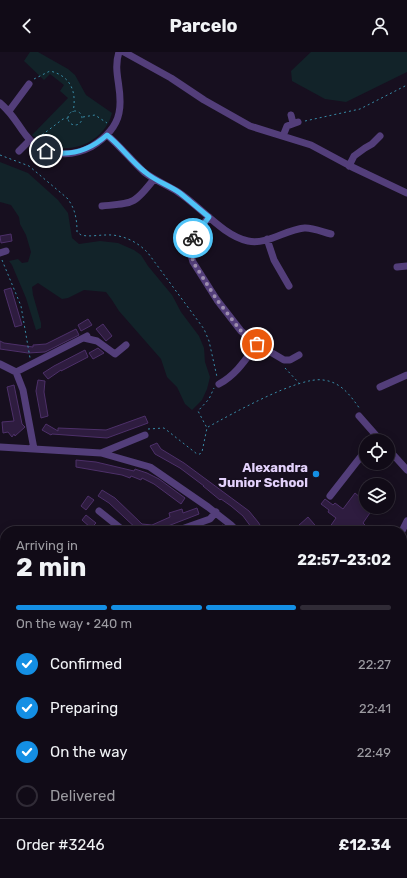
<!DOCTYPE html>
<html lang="en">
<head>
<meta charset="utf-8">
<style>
	:root { --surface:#110b17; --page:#1e1924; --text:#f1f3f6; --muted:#9c9ba1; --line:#302b36; --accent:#148fe4 }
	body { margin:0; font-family:Rubik,sans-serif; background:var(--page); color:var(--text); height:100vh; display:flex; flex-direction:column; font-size:15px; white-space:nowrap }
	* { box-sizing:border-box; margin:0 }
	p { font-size:13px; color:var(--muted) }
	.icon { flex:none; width:22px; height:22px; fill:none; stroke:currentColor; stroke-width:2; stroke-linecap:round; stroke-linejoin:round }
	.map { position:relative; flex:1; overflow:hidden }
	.details { position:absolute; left:0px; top:474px; width:407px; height:352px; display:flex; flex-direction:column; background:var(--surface); border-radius:16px 16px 0 0; box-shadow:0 2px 10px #0003,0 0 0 1px var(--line) }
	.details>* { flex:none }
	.tools { position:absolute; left:359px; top:382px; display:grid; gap:8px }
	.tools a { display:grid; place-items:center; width:36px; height:36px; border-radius:50%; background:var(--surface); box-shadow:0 2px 10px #0003,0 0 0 1px var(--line); font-size:20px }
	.pin { position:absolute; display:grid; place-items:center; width:34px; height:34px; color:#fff; margin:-17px; border:2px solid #fff; border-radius:50%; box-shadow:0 1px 4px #0007 }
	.courier { position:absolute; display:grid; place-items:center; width:40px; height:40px; margin:-20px; border:3px solid #4fc3f7; border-radius:50%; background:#fff; color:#222; box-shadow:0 1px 5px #0007 }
	.headline em { font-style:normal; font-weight:700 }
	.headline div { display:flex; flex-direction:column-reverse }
	.headline { display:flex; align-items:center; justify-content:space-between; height:68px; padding:0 16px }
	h1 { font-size:26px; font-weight:700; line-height:30px }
	.bar { display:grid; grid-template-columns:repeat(4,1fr); gap:6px 4px; align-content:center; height:48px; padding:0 16px }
	.bar i { height:5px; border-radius:3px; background:var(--line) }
	.bar .selected { background:var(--accent) }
	.bar p { grid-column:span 4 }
	.line { display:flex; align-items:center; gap:10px; padding:0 16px; border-top:1px solid var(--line) }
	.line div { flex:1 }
	ol { padding:0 16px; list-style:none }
	li { display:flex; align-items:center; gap:12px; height:44px }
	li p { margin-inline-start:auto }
	li .icon { padding:4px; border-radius:50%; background:var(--accent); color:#fff; stroke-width:4 }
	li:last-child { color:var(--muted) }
	li i { width:22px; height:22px; border:2px solid var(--line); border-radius:50% }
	header { display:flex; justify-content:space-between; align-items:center; height:52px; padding:0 16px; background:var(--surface); font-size:18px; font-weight:700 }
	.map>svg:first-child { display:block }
	.green { fill:#122329 }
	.building { fill:#2e1c3f; stroke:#4d3069 }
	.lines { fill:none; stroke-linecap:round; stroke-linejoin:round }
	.path { stroke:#388ca8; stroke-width:1; stroke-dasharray:2 3; stroke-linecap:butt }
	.minor { stroke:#533e7a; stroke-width:7 }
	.highway { stroke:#f15770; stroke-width:11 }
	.done { stroke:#9c8dae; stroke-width:4; stroke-dasharray:0 7.2 }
	.route { stroke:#4fc3f7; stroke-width:5 }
	.poi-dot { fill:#148fe4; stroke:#170f1f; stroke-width:1.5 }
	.labels { text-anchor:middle; stroke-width:3; stroke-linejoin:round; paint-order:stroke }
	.poi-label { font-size:13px; font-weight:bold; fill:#e3d1fb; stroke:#170f1f; text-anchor:end }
</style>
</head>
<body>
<header><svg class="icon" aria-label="back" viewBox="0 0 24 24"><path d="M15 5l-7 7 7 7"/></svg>Parcelo<svg class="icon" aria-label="person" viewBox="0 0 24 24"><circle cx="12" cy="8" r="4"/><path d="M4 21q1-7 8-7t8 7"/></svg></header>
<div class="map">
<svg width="407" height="826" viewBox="0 0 407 826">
	<rect width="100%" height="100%" fill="#170f1f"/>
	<path class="green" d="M30 0H38L68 17 75 23 86 43 112 61C105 89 72 104 45 92 41 90 36 86 32 83L68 46 60 39 64 33 50 22 44 28 24 9Z
		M311 0H407V20L346 50 325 47 292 29 291 19Z
		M0 110 28 121 58 148 68 161 72 186 79 192 100 189 118 191 134 198 141 203 148 214 172 243 181 260 199 284 204 296 205 310 210 325 207 337 202 348 192 358 185 352 177 335 167 325 161 307 119 259 112 248 106 240 84 238 68 246 62 247 38 231 32 235 33 243 41 271V276L36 278 26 246 12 213 9 209 18 207 22 211 28 210 31 200 26 183 20 172 19 165 11 153 0 150Z"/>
	<path class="building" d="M11 182 12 189 1 191 0 184Z
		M11 236 22 273 15 275 4 238Z
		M88 267 92 273 81 279 78 273Z
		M103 272 112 284 106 289 96 277Z
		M76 277 79 283 45 300 28 301 0 297V289L4 291 33 295V293L46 292Z
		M98 296 104 301 93 307 89 301Z
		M85 298 88 305 61 319V318L48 327 43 321 54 314Z
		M38 328 45 329 44 340 48 364 41 366 36 339Z
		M14 333 22 372 25 375 15 384 14 382 12 385 8 380 3 381 2 370 14 369 7 335Z
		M145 364 148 371 107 386 52 382 51 383 42 378 46 372 58 379V376L106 378Z
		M157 391 161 397 184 411 249 459 258 470 264 479H254L243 464 231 454 221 447 220 448 203 434H204L180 416 155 402 150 394Z
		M76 408 96 410 134 419 135 417 147 421 159 427 185 446 181 452 154 432 142 426 141 428 131 424 130 426 122 423 76 415Z
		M102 438 115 446 142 472 152 473 170 465 169 461 182 457 183 461 197 456 199 462 155 479H139L109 451 98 444Z
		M355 441 361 446 362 444 366 447V455H374L363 471 365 473 361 479H327L336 466 328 460 329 458 321 452 325 447 333 453 335 451 343 457Z
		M88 444 94 448 86 458 81 454Z
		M86 463 96 471 91 476 82 468Z
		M308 465 320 479H302L298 474Z
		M223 473 225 479H209V478Z
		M407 495V512L402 521V504Z
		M0 602 5 609V641L0 635Z
		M407 755V777L402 779V757Z
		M5 769V792H4L0 780 2 770Z
		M407 799V826H382L381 821H402V800Z"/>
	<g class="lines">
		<path class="path" d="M34 27 50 19C71 24 77 40 73 60
			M68 66a7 7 0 1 1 14 0a7 7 0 1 1-14 0Z
			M83 65 95 63 107 71
			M305 69 360 57 407 33
			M38 86 63 67 68 66
			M0 103 29 114 67 146C75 156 77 167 77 180L81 183C89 185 98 183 106 183 122 182 138 190 148 201L204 277 209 289 217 325
			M2 208 21 254 30 306
			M285 316 299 331
			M208 375C230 363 299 324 323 328 341 330 350 343 360 357
			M148 377 164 376 197 402H200L202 400 207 376 198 359 209 347 214 336
			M402 555 407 552"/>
		<path class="minor" d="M124 0 171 26 204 48 250 74 311 93 352 115 407 141
			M0 51C12 61 16 70 25 82 40 103 68 107 91 95 104 87 116 76 119 61 124 39 112 21 119 0
			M9 59 29 32
			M291 63 293 71
			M107 83C120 94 131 108 144 120 154 128 167 133 178 140 200 154 223 184 248 189 267 193 285 178 304 176 311 175 323 180 331 182
			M283 84 287 74 298 70
			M19 99 30 88
			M349 114 354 104 365 96 372 92 380 84
			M102 154C133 151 134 153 154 127
			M209 165 194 183 191 194V203L193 210 217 248 241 279 257 292 284 308H290L299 303
			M267 187 274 208 289 234
			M0 201 6 199
			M397 215 407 214
			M84 286 97 289 115 302 126 293
			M0 312 16 320 23 338 34 397
			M16 320 87 284
			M219 332C236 323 246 307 257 292
			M380 335 407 323
			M359 364 381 389
			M0 395 101 401 150 415 208 455 231 473 237 479
			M388 397 407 418
			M101 401 145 383
			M330 444 366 398
			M99 459 124 479
			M176 479 210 467 216 460
			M402 479 407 469
			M0 497 5 496
			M0 551 5 562
			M402 590 407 587
			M402 609 407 620
			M0 655 5 657
			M402 790 407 789
			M0 804 5 813
			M10 821 13 826
			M363 821 364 826
			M225 823 228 824 261 826
			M91 826 104 821"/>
		<path class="highway" d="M402 568 407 565
			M402 577 407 575
			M0 728 5 725
			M0 738 5 735
			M0 750 5 747
			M0 763 5 761"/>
	</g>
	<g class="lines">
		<path class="done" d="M193 186 191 194 193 210 217 248 241 279 257 292"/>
		<path class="route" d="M46 99C69 105 89 99 107 83 121 94 131 109 145 120 155 129 169 133 180 141 190 149 199 157 209 165L193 186"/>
	</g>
	<circle class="poi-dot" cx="316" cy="422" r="4"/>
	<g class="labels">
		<g class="poi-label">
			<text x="308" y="420">Alexandra<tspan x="308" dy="15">Junior School</tspan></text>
		</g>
	</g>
</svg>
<div class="tools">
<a><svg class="icon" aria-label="locate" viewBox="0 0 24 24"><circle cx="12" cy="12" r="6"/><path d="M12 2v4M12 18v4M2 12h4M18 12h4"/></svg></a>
<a><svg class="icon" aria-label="layers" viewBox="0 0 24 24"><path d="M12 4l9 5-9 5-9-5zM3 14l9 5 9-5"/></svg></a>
</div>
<div class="pin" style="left:257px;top:292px;background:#ea580c"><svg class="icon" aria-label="bag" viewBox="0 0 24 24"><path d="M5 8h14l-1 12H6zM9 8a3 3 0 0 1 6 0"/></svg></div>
<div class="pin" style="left:46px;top:99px;background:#1f2937"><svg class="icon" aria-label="home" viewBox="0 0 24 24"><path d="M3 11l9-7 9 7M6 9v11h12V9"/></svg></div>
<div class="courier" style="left:193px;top:186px"><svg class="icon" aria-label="bike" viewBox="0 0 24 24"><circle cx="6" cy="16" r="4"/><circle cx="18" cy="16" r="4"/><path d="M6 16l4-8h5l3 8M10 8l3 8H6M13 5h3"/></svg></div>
<section class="details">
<div class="headline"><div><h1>2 min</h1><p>Arriving in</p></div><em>22:57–23:02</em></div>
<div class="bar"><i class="selected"></i><i class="selected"></i><i class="selected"></i><i></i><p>On the way · 240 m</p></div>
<ol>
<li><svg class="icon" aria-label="check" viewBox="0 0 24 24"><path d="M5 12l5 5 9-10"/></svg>Confirmed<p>22:27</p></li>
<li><svg class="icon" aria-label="check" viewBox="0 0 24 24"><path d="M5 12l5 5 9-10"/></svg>Preparing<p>22:41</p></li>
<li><svg class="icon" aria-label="check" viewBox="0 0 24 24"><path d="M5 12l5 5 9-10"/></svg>On the way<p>22:49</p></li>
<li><i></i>Delivered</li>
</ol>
<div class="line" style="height:52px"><div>Order #3246</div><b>£12.34</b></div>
</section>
</div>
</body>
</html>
